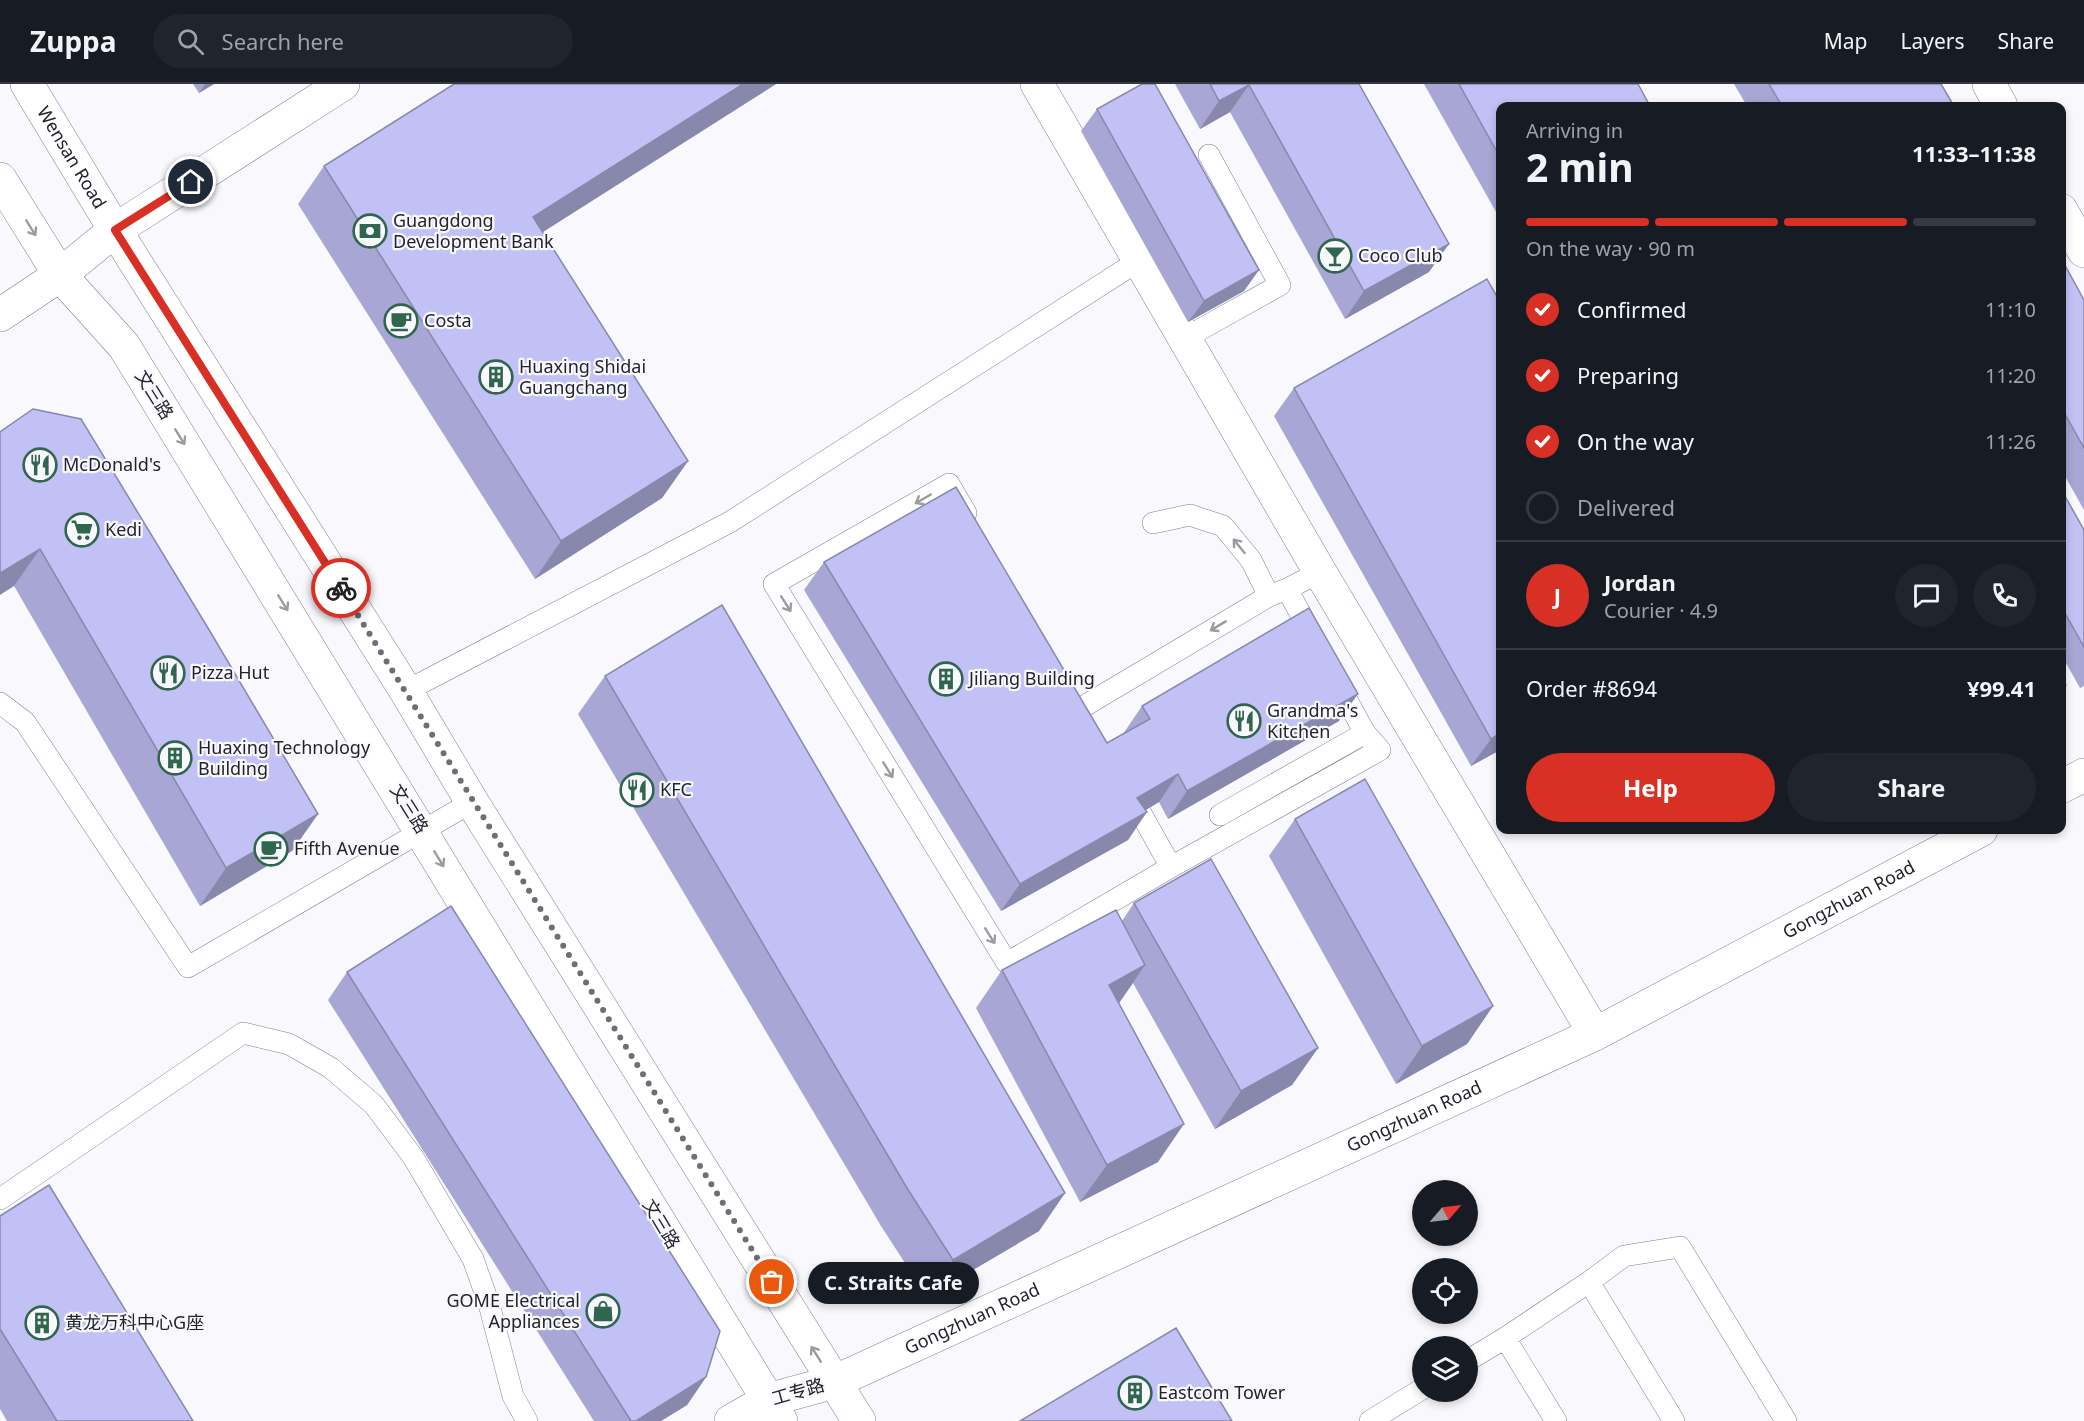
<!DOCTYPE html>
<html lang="en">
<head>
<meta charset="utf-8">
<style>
	:root { --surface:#171b24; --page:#20242c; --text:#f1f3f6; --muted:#9ea1a6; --line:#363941; --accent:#d93025 }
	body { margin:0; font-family:"Noto Sans","Noto Sans SC",sans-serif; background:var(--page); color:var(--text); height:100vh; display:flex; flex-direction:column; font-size:22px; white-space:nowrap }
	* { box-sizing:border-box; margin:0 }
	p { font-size:20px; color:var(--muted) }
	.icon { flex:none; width:33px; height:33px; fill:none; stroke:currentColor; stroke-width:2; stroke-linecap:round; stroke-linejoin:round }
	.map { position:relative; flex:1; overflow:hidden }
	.sheet { position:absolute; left:1496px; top:18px; width:570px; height:732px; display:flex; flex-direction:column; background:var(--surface); border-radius:12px; box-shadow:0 3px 9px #0003 }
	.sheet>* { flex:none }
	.needle { width:39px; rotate:62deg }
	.buttons { position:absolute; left:1412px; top:1096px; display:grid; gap:12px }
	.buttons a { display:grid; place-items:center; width:66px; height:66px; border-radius:50%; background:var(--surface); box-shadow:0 3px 9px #0003; font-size:30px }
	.pin { position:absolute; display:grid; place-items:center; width:51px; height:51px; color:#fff; margin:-26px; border:3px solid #fff; border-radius:50%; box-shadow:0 2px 6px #0007 }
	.courier { position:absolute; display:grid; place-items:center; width:60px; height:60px; margin:-30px; border:4px solid #d93025; border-radius:50%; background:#fff; color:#222; box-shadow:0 2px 8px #0007 }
	.bubble { position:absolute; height:42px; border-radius:21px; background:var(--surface); box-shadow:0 3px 9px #0003; font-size:20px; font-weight:700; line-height:42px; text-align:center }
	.head em { font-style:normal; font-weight:700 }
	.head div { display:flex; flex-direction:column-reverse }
	.head { display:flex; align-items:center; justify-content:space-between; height:102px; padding:0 30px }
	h1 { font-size:39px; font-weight:700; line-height:45px }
	.bar { display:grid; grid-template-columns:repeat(4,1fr); gap:9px 6px; align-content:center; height:72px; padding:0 30px }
	.bar i { height:8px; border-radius:4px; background:var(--line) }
	.bar .on { background:var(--accent) }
	.bar p { grid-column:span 4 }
	.line { display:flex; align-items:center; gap:15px; padding:0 30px; border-top:2px solid var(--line) }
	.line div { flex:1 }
	.round { display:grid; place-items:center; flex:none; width:63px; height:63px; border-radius:32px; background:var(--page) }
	ol { padding:0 30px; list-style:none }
	li { display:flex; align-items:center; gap:18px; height:66px }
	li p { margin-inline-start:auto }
	li .icon { padding:6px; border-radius:50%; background:var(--accent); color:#fff; stroke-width:4 }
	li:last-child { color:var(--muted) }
	li i { width:33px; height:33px; border:3px solid var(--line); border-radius:50% }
	.action { display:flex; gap:12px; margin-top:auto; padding:12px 30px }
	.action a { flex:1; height:69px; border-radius:36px; background:var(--accent); color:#fff; font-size:24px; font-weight:700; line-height:69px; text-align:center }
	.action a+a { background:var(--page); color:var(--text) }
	header { display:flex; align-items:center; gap:36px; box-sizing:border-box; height:84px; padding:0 30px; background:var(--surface); border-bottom:2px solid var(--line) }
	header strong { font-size:28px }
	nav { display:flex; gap:33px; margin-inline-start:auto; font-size:21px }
	.search { width:420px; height:54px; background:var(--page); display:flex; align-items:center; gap:15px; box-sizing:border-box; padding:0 21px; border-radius:33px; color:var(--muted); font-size:22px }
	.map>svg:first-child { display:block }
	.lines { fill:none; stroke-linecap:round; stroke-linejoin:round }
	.lane-casing { stroke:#7f7f96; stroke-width:22 }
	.street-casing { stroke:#7f7f96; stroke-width:34 }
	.secondary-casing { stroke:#7f7f96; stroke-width:34 }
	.lane { stroke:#fff; stroke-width:21 }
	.street { stroke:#fff; stroke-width:33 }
	.secondary { stroke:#fff; stroke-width:33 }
	.wall { fill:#a7a6d4 }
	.shaded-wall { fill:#8887ac }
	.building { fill:#c2c1f6; stroke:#8887ac; stroke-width:1.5 }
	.oneway { stroke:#9c9ca0 }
	.done { stroke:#6e6e76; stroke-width:6; stroke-dasharray:0 10.8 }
	.route { stroke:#d93025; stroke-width:8 }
	.labels { text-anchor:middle; stroke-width:4.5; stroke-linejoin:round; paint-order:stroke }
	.street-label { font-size:18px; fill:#23232d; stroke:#f8f8fd }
	.poi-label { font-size:18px; fill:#23232d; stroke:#f8f8fd; text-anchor:start }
</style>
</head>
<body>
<header>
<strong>Zuppa</strong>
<div class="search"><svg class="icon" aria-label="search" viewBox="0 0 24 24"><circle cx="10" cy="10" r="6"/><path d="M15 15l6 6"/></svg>Search here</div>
<nav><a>Map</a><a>Layers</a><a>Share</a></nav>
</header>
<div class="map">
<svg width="2084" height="1337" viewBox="0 0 2084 1337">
	<rect width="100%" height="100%" fill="#f8f8fd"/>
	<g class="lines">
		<g class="lane-casing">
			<path id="lane" d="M1186 256 1201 245 1280 201 1209 71
				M966 429 949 400 774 500 1007 879 1171 783 1380 666 1365 649 1336 596
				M1153 439 1190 431 1223 442 1251 476 1269 512
				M1287 505 1314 555
				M406 607 730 438 1140 176
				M0 619 25 638 188 883 472 718
				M1081 624 1269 512 1287 505 1320 488
				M1130 710 1171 783
				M1220 731 1365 649
				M0 1115 243 949 289 960 331 984 374 1021 413 1073 473 1175 489 1220 513 1312 527 1337
				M1589 1198 1624 1172 1680 1163 1786 1337
				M1505 1254 1589 1198 1674 1337
				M1467 1277 1505 1254 1556 1337
				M1370 1337 1422 1305"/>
		</g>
		<g class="street-casing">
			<path id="street" d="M1037 0 1320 488 1595 950
				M731 1337 768 1316 834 1298"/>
		</g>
		<g class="secondary-casing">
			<g id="secondary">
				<path id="s1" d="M27 0 115 146 406 607 472 718 859 1337"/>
				<path d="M1989 0 2001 22"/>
				<path d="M0 95 60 191 124 262 781 1337"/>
				<path d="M2061 126 2084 167"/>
				<path d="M0 231 60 191 115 146 343 0"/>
				<path d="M2061 703 2084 691"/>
				<path id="s2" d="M834 1298 1595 950 1981 746"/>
			</g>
		</g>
		<use href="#lane" class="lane"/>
		<use href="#street" class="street"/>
		<use href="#secondary" class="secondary"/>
	</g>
	<path class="wall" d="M193 0H214L199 9Z
		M454 0H776L542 148 688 377 662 414 535 495 298 120 324 82Z
		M1175 0H1359L1429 188 1345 235 1230 28 1200 45Z
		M1424 0H1638L1500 22V135Z
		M1734 0H1941L1954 22H1747Z
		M1097 25 1244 207 1188 238 1081 47Z
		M2061 174 2084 216V426L2061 385Z
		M1500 218V666L1471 682 1274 332 1294 304Z
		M0 348 318 730 292 767 200 822 14 502Z
		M2061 405 2084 446V602L2080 604 2061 570Z
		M824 478 1107 659 1123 650 1142 622 1339 637 1168 735 1159 718 1146 726 1128 756 1001 827 804 506Z
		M605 592 1065 1109 1039 1147 927 1213 881 1142 578 630Z
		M1295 735 1493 922 1467 960 1396 1000 1269 772Z
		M1134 819 1318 964 1292 1001 1215 1045 1133 899 1119 919 1158 1078 1080 1118 976 924 1002 886 1122 837Z
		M347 888 706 1293 687 1321 661 1337H594L328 916Z
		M0 1132 193 1337H7L0 1325Z"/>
	<path class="shaded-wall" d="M205 0H214L199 9Z
		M743 0H776L507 171 533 133Z
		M1249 1 1230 28 1200 45 1219 17Z
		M1449 160 1429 188 1345 235 1364 207Z
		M1259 186 1244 207 1188 238 1204 217Z
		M688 377 662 414 535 495 561 457Z
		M40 465 14 502 0 511V489Z
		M1358 610 1339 637 1168 735 1187 707Z
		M1500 649V666L1471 682 1491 655Z
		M1178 690 1159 718 1118 742 1137 714Z
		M1147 728 1128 756 1001 827 1020 800Z
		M318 730 292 767 200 822 226 784Z
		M1145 881 1119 919 1083 938 1109 901Z
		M1493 922 1467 960 1396 1000 1422 962Z
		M1318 964 1292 1001 1215 1045 1241 1007Z
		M1184 1040 1158 1078 1080 1118 1107 1081Z
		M1065 1109 1039 1147 927 1213 953 1176Z
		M706 1293 687 1321 661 1337H636Z"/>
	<path class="building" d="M454 0H743L533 133 688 377 561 457 324 82Z
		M1142 0H1155L1259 186 1204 217 1097 25Z
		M1210 0H1359L1449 160 1364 207 1249 1 1219 17Z
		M1459 0H1638L1650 22H1500V73Z
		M1769 0H1941L1954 22H1782Z
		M2061 174 2084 216V364L2061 323Z
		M1487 195 1500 218V649L1491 655 1294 304Z
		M33 325 81 335 208 544 318 730 226 784 40 465 0 489V348Z
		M956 403 1107 659 1150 635 1142 622 1309 524 1358 610 1187 707 1178 690 1137 714 1147 728 1020 800 824 478Z
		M2061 405 2084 446V563L2061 522Z
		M722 521 1065 1109 953 1176 907 1104 605 592Z
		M2061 593 2066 601 2061 604Z
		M1365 695 1493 922 1422 962 1295 735Z
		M1211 775 1318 964 1241 1007 1134 819Z
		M451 822 720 1247 706 1293 636 1337H631L347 888Z
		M1116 826 1145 881 1109 901 1184 1040 1107 1081 1002 886Z
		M49 1101 193 1337H57L0 1245V1132Z
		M1176 1244 1232 1337H1020Z"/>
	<defs><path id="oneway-shaft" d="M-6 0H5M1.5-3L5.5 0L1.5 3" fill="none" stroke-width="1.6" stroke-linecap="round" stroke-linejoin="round" transform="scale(1.5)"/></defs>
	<g class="oneway">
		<use href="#oneway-shaft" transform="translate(31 144) rotate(58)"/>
		<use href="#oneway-shaft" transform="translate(180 353) rotate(58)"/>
		<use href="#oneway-shaft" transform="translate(923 415) rotate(150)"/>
		<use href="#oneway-shaft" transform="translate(1239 462) rotate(-129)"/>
		<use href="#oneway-shaft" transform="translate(283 519) rotate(58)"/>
		<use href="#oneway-shaft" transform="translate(786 520) rotate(58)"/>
		<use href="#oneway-shaft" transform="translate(1218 542) rotate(149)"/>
		<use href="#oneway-shaft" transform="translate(888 686) rotate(58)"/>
		<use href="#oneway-shaft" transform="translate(439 775) rotate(59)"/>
		<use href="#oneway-shaft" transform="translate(990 852) rotate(58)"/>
		<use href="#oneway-shaft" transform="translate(816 1270) rotate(-122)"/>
	</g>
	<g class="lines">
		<path class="done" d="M341 504 772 1198"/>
		<path class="route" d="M191 98 115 146 341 504"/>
	</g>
	<defs>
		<g id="bank-ring" transform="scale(1.725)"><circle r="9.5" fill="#f8f8fd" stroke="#2f664d" stroke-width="1.5"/><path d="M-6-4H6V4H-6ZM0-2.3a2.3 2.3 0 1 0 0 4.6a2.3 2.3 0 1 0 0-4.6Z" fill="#2f664d"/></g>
		<g id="bar-ring" transform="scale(1.725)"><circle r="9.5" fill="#f8f8fd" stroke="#2f664d" stroke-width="1.5"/><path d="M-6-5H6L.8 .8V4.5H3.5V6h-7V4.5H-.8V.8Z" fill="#2f664d"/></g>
		<g id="cafe-ring" transform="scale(1.725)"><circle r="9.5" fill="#f8f8fd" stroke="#2f664d" stroke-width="1.5"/><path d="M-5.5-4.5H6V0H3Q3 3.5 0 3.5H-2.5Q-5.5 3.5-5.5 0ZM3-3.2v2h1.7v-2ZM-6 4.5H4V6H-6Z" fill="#2f664d"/></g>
		<g id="building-ring" transform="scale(1.725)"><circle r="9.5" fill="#f8f8fd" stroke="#2f664d" stroke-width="1.5"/><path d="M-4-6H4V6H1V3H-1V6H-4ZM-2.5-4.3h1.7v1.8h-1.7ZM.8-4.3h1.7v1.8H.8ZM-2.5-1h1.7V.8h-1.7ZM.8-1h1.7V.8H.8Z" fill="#2f664d"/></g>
		<g id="restaurant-ring" transform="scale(1.725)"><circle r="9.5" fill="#f8f8fd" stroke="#2f664d" stroke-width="1.5"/><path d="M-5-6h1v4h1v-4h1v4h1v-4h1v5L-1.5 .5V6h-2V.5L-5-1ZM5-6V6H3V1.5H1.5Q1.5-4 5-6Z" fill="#2f664d"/></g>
		<g id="supermarket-ring" transform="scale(1.725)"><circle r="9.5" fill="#f8f8fd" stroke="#2f664d" stroke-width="1.5"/><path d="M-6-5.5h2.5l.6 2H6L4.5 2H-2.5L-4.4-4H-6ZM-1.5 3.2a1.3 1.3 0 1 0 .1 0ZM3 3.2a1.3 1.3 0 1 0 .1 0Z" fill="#2f664d"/></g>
		<g id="shop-ring" transform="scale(1.725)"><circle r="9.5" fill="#f8f8fd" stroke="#2f664d" stroke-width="1.5"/><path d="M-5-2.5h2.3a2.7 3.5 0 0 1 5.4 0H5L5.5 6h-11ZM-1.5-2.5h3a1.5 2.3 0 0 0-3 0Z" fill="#2f664d"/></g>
	</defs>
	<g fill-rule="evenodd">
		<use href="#bank-ring" x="370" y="147"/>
		<use href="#bar-ring" x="1335" y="172"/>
		<use href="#cafe-ring" x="401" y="237"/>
		<use href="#building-ring" x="496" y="293"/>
		<use href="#restaurant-ring" x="40" y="381"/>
		<use href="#supermarket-ring" x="82" y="446"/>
		<use href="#restaurant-ring" x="168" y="589"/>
		<use href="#building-ring" x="946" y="595"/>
		<use href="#restaurant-ring" x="1244" y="637"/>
		<use href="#building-ring" x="175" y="674"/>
		<use href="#restaurant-ring" x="637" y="706"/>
		<use href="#cafe-ring" x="271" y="765"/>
		<use href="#shop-ring" x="603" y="1227"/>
		<use href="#building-ring" x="42" y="1239"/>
		<use href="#building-ring" x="1135" y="1309"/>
	</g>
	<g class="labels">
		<g class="street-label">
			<text dy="6" stroke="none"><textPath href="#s1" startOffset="86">Wensan Road</textPath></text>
			<text transform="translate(154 311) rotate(58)" y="6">文三路</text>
			<text transform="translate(409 725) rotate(58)" y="6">文三路</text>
			<text dy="6" stroke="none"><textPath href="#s2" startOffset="1124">Gongzhuan Road</textPath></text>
			<text dy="6" stroke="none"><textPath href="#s2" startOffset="638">Gongzhuan Road</textPath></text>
			<text transform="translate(661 1140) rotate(59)" y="6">文三路</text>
			<text dy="6" stroke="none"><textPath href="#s2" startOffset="152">Gongzhuan Road</textPath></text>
			<text transform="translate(798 1308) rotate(-16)" y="6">工专路</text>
		</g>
		<g class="poi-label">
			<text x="393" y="143">Guangdong<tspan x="393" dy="21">Development Bank</tspan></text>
			<text x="1358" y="178">Coco Club</text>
			<text x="424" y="243">Costa</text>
			<text x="519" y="289">Huaxing Shidai<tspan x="519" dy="21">Guangchang</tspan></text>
			<text x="63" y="387">McDonald's</text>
			<text x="105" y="452">Kedi</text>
			<text x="191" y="595">Pizza Hut</text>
			<text x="969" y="601">Jiliang Building</text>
			<text x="1267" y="633">Grandma's<tspan x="1267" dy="21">Kitchen</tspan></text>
			<text x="198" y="670">Huaxing Technology<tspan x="198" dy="21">Building</tspan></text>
			<text x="660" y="712">KFC</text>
			<text x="294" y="771">Fifth Avenue</text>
			<text x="580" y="1223" text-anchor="end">GOME Electrical<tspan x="580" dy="21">Appliances</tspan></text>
			<text x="65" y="1245">黄龙万科中心G座</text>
			<text x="1158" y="1315">Eastcom Tower</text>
		</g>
	</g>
</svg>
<div class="buttons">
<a><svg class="needle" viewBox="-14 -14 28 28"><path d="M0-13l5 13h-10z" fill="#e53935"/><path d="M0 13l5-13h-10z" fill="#9ea1a6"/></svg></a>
<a><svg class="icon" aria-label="locate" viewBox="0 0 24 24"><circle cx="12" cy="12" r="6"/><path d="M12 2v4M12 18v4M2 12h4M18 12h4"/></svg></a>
<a><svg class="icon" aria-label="layers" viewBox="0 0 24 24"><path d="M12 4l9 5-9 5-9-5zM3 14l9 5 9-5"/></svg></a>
</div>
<div class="pin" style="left:772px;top:1198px;background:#ea580c"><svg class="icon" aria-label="bag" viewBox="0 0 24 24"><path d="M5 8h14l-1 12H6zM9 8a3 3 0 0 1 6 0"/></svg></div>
<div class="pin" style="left:191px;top:98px;background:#1f2937"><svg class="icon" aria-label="home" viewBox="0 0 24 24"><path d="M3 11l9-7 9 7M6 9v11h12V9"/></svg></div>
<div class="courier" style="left:341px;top:504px"><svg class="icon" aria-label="bike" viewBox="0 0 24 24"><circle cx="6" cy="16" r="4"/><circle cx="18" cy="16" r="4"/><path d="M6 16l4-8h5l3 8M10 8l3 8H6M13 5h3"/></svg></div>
<div class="bubble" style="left:808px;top:1178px;width:171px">C. Straits Cafe</div>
<section class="sheet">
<div class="head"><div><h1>2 min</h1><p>Arriving in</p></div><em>11:33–11:38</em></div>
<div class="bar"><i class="on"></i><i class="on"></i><i class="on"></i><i></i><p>On the way · 90 m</p></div>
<ol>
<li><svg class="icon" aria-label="check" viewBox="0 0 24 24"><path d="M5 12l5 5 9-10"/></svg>Confirmed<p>11:10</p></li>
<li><svg class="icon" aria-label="check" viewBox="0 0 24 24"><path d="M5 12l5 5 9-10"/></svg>Preparing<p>11:20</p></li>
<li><svg class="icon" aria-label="check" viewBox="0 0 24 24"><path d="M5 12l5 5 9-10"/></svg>On the way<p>11:26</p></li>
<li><i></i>Delivered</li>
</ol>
<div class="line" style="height:108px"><b class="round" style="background:var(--accent);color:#fff">J</b><div><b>Jordan</b><p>Courier · 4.9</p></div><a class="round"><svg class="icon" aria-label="chat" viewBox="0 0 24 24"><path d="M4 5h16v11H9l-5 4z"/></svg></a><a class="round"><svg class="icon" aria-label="phone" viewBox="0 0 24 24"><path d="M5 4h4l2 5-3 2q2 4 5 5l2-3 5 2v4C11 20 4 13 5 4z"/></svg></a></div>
<div class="line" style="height:78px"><div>Order #8694</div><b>¥99.41</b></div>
<div class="action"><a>Help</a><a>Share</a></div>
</section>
</div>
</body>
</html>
